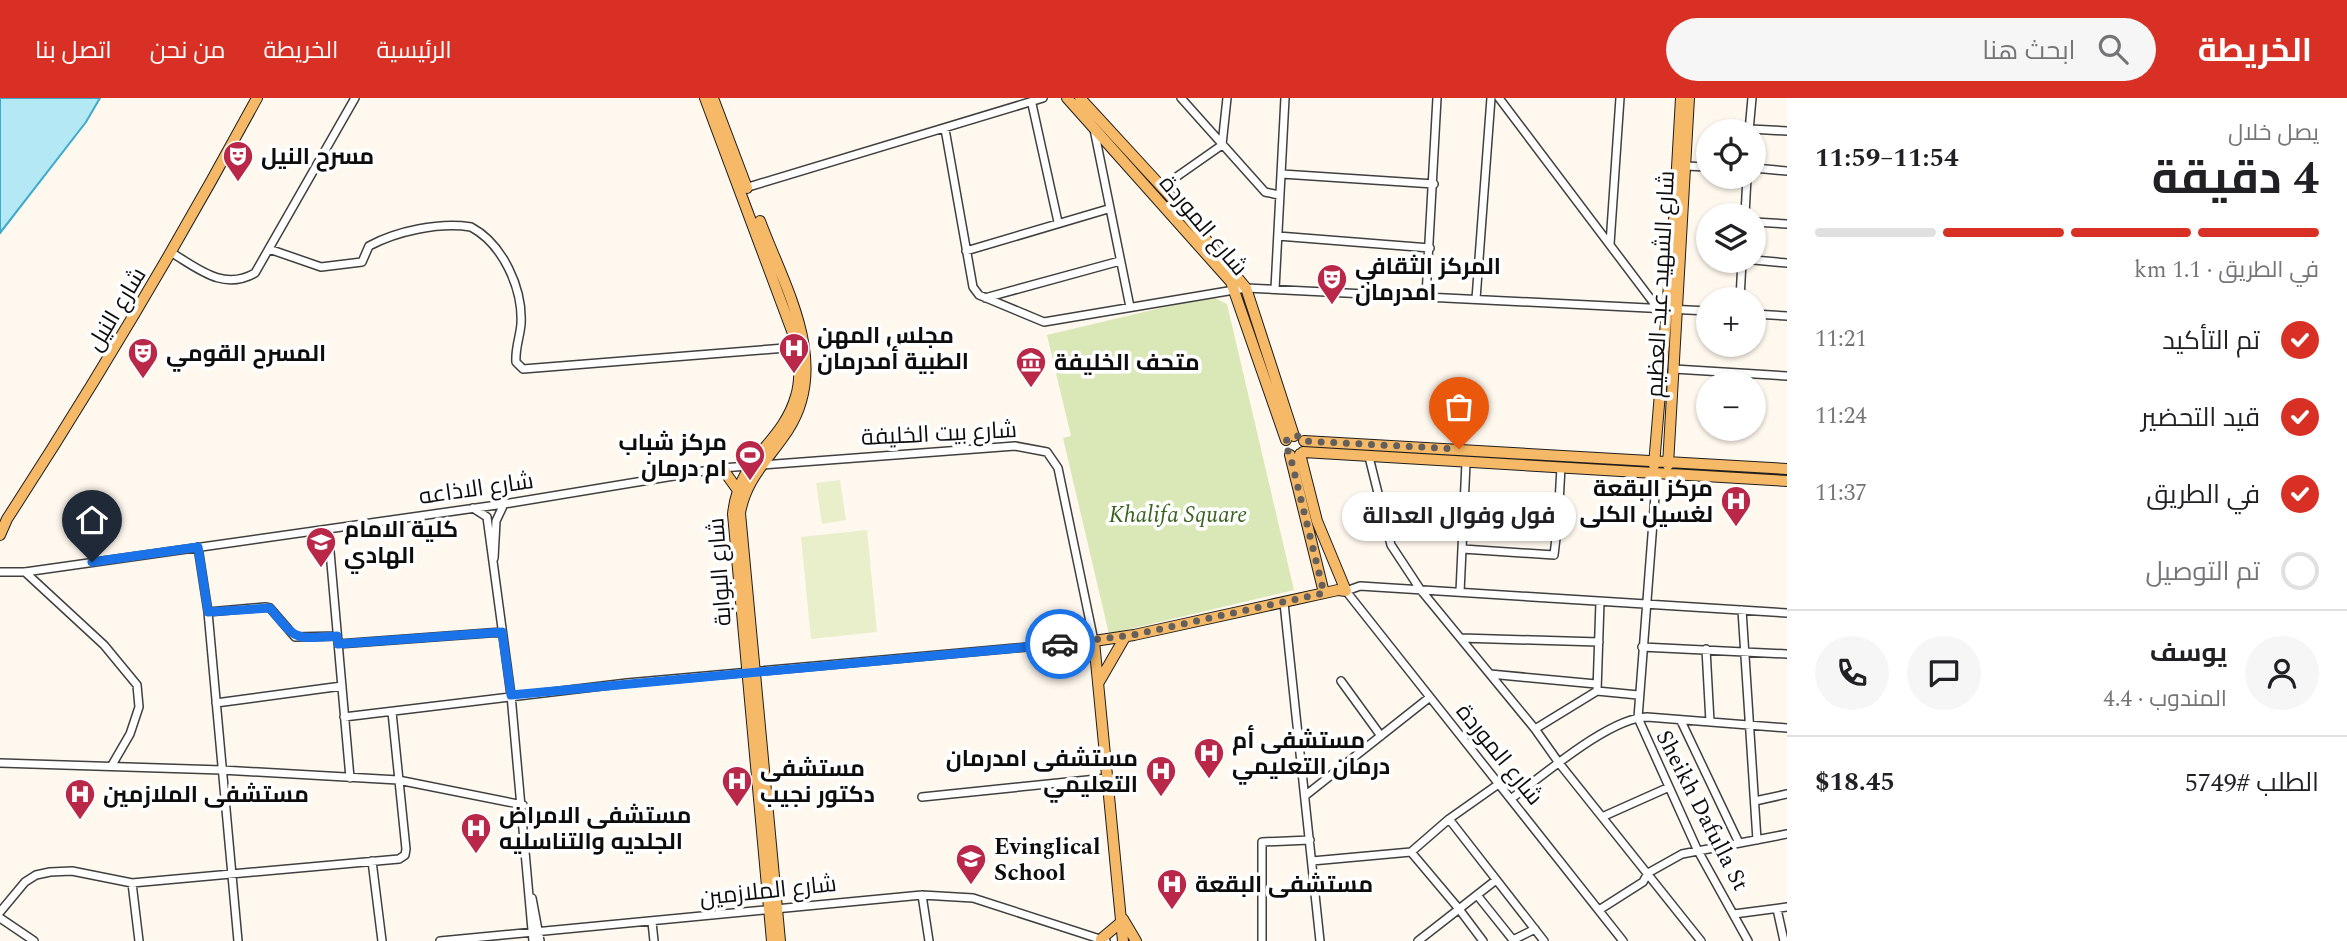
<!DOCTYPE html>
<html lang="ar">
<head>
<meta charset="utf-8">
<style>
	:root { --surface:#fff; --page:#f6f6f6; --text:#202124; --muted:#757577; --line:#e0e0e0; --accent:#d93025 }
	body { margin:0; font-family:Spectral,Cairo,serif; background:var(--page); color:var(--text); direction:rtl; height:100vh; display:flex; flex-direction:column; font-size:26px; white-space:nowrap }
	* { box-sizing:border-box; margin:0 }
	p { font-size:23px; color:var(--muted) }
	.icon { flex:none; width:38px; height:38px; fill:none; stroke:currentColor; stroke-width:2; stroke-linecap:round; stroke-linejoin:round }
	.map { position:relative; flex:1; overflow:hidden; direction:ltr }
	.panel { display:flex; flex-direction:column; background:var(--surface); width:560px }
	.panel>* { flex:none }
	.controls { position:absolute; left:1696px; top:21px; display:grid; gap:14px }
	.controls a { display:grid; place-items:center; width:70px; height:70px; border-radius:50%; background:var(--surface); box-shadow:0 2px 5px #0004; font-size:35px }
	.pin { position:absolute; display:grid; place-items:center; width:60px; height:60px; color:#fff; margin:-72px -30px; border-radius:50% 50% 50% 0; rotate:-45deg; box-shadow:0 0 7px #0007 }
	.pin .icon { rotate:45deg }
	.courier { position:absolute; display:grid; place-items:center; width:70px; height:70px; margin:-35px; border:5px solid #1a73e8; border-radius:50%; background:#fff; color:#222; box-shadow:0 2px 9px #0007 }
	.bubble { position:absolute; height:49px; border-radius:24px; background:var(--surface); box-shadow:0 2px 5px #0004; font-size:23px; font-weight:700; line-height:49px; text-align:center; direction:rtl }
	.headline em { font-style:normal; font-weight:700 }
	.headline div { display:flex; flex-direction:column-reverse }
	.headline { display:flex; align-items:center; justify-content:space-between; height:119px; padding:0 28px }
	h1 { font-size:46px; font-weight:700; line-height:52px }
	.bar { display:grid; grid-template-columns:repeat(4,1fr); gap:10px 7px; align-content:center; height:84px; padding:0 28px }
	.bar i { height:9px; border-radius:5px; background:var(--line) }
	.bar .selected { background:var(--accent) }
	.bar p { grid-column:span 4 }
	.line { display:flex; align-items:center; gap:18px; padding:0 28px; border-top:2px solid var(--line) }
	.line div { flex:1 }
	.round { display:grid; place-items:center; flex:none; width:74px; height:74px; border-radius:37px; background:var(--page) }
	ol { padding:0 28px; list-style:none }
	li { display:flex; align-items:center; gap:21px; height:77px }
	li p { margin-inline-start:auto }
	li .icon { padding:7px; border-radius:50%; background:var(--accent); color:#fff; stroke-width:4 }
	li:last-child { color:var(--muted) }
	li i { width:38px; height:38px; border:4px solid var(--line); border-radius:50% }
	header { display:flex; align-items:center; gap:42px; box-sizing:border-box; height:98px; padding:0 35px; background:var(--accent); color:#fff }
	header strong { font-size:33px }
	nav { display:flex; gap:38px; margin-inline-start:auto; font-size:24px }
	.search { width:490px; height:63px; background:var(--page); display:flex; align-items:center; gap:18px; box-sizing:border-box; padding:0 24px; border-radius:38px; color:var(--muted); font-size:26px }
	main { display:flex; flex:1; min-height:0 }
	.map>svg:first-child { display:block }
	.green { fill:#dae8b8 }
	.pitch { fill:#e9efca }
	.water { fill:#b4e8f5; stroke:#3cabca; stroke-width:2 }
	.lines { fill:none; stroke-linecap:round; stroke-linejoin:round }
	.minor-casing { stroke:#404040; stroke-width:10 }
	.major-casing { stroke:#1e1e1e; stroke-width:12 }
	.minor { stroke:#fff; stroke-width:7 }
	.major { stroke:#f5b967; stroke-width:10 }
	.done { stroke:#625f5c; stroke-width:7; stroke-dasharray:0 12.6 }
	.route { stroke:#1a73e8; stroke-width:9 }
	.labels { text-anchor:middle; stroke-width:7; stroke-linejoin:round; paint-order:stroke }
	.poi-label { font-size:23px; font-weight:bold; fill:#0d0d0d; stroke:#fff; text-anchor:start }
	.street-label { font-size:23px; fill:#0d0d0d; stroke:#fff }
	.park-label { font-size:23px; font-style:italic; fill:#39631f; stroke:#fff }
</style>
</head>
<body>
<header>
<strong>الخريطة</strong>
<div class="search"><svg class="icon" aria-label="search" viewBox="0 0 24 24"><circle cx="10" cy="10" r="6"/><path d="M15 15l6 6"/></svg>ابحث هنا</div>
<nav><a>الرئيسية</a><a>الخريطة</a><a>من نحن</a><a>اتصل بنا</a></nav>
</header>
<main>
<section class="panel">
<div class="headline"><div><h1>4 دقيقة</h1><p>يصل خلال</p></div><em>11:54–11:59</em></div>
<div class="bar"><i class="selected"></i><i class="selected"></i><i class="selected"></i><i></i><p>في الطريق · 1.1 km</p></div>
<ol>
<li><svg class="icon" aria-label="check" viewBox="0 0 24 24"><path d="M5 12l5 5 9-10"/></svg>تم التأكيد<p>11:21</p></li>
<li><svg class="icon" aria-label="check" viewBox="0 0 24 24"><path d="M5 12l5 5 9-10"/></svg>قيد التحضير<p>11:24</p></li>
<li><svg class="icon" aria-label="check" viewBox="0 0 24 24"><path d="M5 12l5 5 9-10"/></svg>في الطريق<p>11:37</p></li>
<li><i></i>تم التوصيل</li>
</ol>
<div class="line" style="height:126px"><a class="round"><svg class="icon" aria-label="person" viewBox="0 0 24 24"><circle cx="12" cy="8" r="4"/><path d="M4 21q1-7 8-7t8 7"/></svg></a><div><b>يوسف</b><p>المندوب · 4.4</p></div><a class="round"><svg class="icon" aria-label="chat" viewBox="0 0 24 24"><path d="M4 5h16v11H9l-5 4z"/></svg></a><a class="round"><svg class="icon" aria-label="phone" viewBox="0 0 24 24"><path d="M5 4h4l2 5-3 2q2 4 5 5l2-3 5 2v4C11 20 4 13 5 4z"/></svg></a></div>
<div class="line" style="height:91px"><div>الطلب #5749</div><b>$18.45</b></div>
</section>
<div class="map">
<svg width="1787" height="843" viewBox="0 0 1787 843">
	<rect width="100%" height="100%" fill="#fff8ee"/>
	<path class="green" d="M1211 198 1227 206 1294 492 1109 536 1063 340 1071 338 1047 237Z"/>
	<path class="pitch" d="M840 382 846 422 822 426 816 385Z
		M867 432 877 534 811 541 801 439Z"/>
	<path class="water" d="M0 0H100L86 24 0 135Z"/>
	<g class="lines">
		<g class="minor-casing">
			<path id="minor" d="M1181 0 1265 94 1279 97
				M1499 0 1659 212
				M1032 6 1058 124
				M945 31 973 189 979 197 1044 224 1246 190 1708 213
				M1094 31 1130 209
				M1750 31 1787 33
				M1749 33 1752 0
				M1686 68 1708 69
				M1754 70 1787 73
				M1282 76 1434 86
				M1162 89 1222 47 1227 0
				M745 90 1043 0
				M1745 117 1747 79
				M1754 124 1787 126
				M1278 138 1430 150
				M1610 146 1620 0
				M269 151 321 169 362 164 369 148C397 133 439 124 471 129 503 146 523 191 521 226 520 239 515 250 516 264L523 271 798 249
				M966 153 1108 111
				M172 155C199 171 223 193 255 175L355 0
				M1754 162 1787 165
				M1275 191 1285 0
				M1426 198 1437 0
				M985 200 1120 163
				M1476 201 1491 0
				M1740 201 1742 163
				M1754 216 1787 218
				M1674 271 1787 278
				M1369 359 1391 447 1420 491 1535 631 1559 665 1701 843
				M1653 374 1656 385 1638 620 1697 751 1748 843
				M473 410 487 419 511 597 533 843
				M1558 423 1561 369
				M1386 429 1463 435
				M328 431 350 680
				M198 449 208 514 238 843
				M1463 451 1554 457 1558 423 1465 414
				M494 460 496 423 504 406
				M0 474H25L504 406 722 370 1015 348 1047 354 1058 370 1094 543 627 585 344 619
				M25 474 104 547 137 587 139 609 130 636 112 667
				M1460 494 1466 365
				M1284 505 1320 843
				M1742 512 1757 742
				M208 514 265 509 270 510 295 539 337 538
				M1461 540 1599 544
				M338 546 502 534
				M1642 549 1787 556
				M1706 551 1710 624
				M1490 576 1596 586
				M1341 583 1381 638
				M1597 593 1638 597
				M216 605 342 588
				M1681 623 1739 745
				M1535 631 1597 593 1600 504
				M0 665 222 672 398 682 523 707
				M1306 697 1430 599
				M922 699 1107 680
				M1512 700C1544 677 1609 620 1647 619L1787 630
				M1755 703 1787 696
				M1602 719 1667 690
				M1449 721 1544 843
				M1411 754 1449 721 1500 685
				M372 763 382 843
				M1312 763 1411 754 1459 811 1418 843
				M132 785 139 843
				M922 797 929 843
				M1477 797 1513 842 1535 831
				M532 800 540 843
				M1777 811 1784 843
				M1599 812 1643 784 1648 775 1682 756 1787 736
				M0 814 25 784 36 777 50 774 72 773 132 785 399 761 405 757 406 751 392 614
				M1734 816 1787 809
				M0 820 34 843
				M652 824 654 843
				M440 843 922 797 973 800 1106 843
				M1262 843V744L1310 742
				M1483 843 1459 811 1496 782
				M1623 843 1346 493 1360 488 1787 515"/>
		</g>
		<g class="major-casing">
			<path id="major" d="M705 0 798 249C799 265 801 282 796 298 782 347 739 358 733 416L772 843
				M713 0 747 90
				M1067 0 1231 184 1286 342
				M1080 0 1171 99 1246 190 1294 338
				M760 123C785 190 831 265 788 332 769 361 746 380 740 415L780 843
				M1304 343 1787 371
				M1303 354 1787 383
				M1290 357 1324 495
				M1654 367 1673 139 1681 0
				M1668 367 1689 0
				M722 370 737 391
				M0 437 7 421C96 284 179 144 257 0
				M1099 584 1125 539
				M1123 821 1136 843
				M1101 841 1120 825
				M1123 843 1094 543 1134 537 1338 492 1346 493 1317 423 1300 356"/>
		</g>
		<use href="#minor" class="minor"/>
		<use href="#major" class="major"/>
	</g>
	<g class="lines">
		<path class="done" d="M1060 546 1133 537 1324 495 1290 357 1284 345 1290 339 1298 338 1304 343 1459 351"/>
		<path class="route" d="M92 464 198 449 208 514 270 510C297 543 294 541 337 538L338 546 502 534 511 597 1060 546"/>
	</g>
	<defs>
		<g id="theatre-pin" transform="scale(1.575)"><path d="M0 17L-7.5 6A9.5 9.5 0 1 1 7.5 6Z" fill="#ba2849" stroke="#fff"/><path d="M-5-5.5Q0-4 5-5.5V0Q5 5 0 6Q-5 5-5 0ZM-3.3-2.5H-1v1.5H-3.3ZM1-2.5H3.3v1.5H1ZM-2.8 1Q0 5.5 2.8 1Z" fill="#fff"/></g>
		<g id="hospital-pin" transform="scale(1.575)"><path d="M0 17L-7.5 6A9.5 9.5 0 1 1 7.5 6Z" fill="#ba2849" stroke="#fff"/><path d="M-5-5h3v3.5h4V-5h3V5h-3V1.5h-4V5h-3Z" fill="#fff"/></g>
		<g id="museum-pin" transform="scale(1.575)"><path d="M0 17L-7.5 6A9.5 9.5 0 1 1 7.5 6Z" fill="#ba2849" stroke="#fff"/><path d="M0-6L6-3V-2H-6V-3ZM-5-1h2V3h-2ZM-1-1h2V3h-2ZM3-1h2V3H3ZM-6 4H6V6H-6Z" fill="#fff"/></g>
		<g id="stadium-pin" transform="scale(1.575)"><path d="M0 17L-7.5 6A9.5 9.5 0 1 1 7.5 6Z" fill="#ba2849" stroke="#fff"/><path d="M0-5a6.5 5 0 1 0 0 10a6.5 5 0 1 0 0-10ZM-3.5-1.8h7v3.6h-7Z" fill="#fff"/></g>
		<g id="university-pin" transform="scale(1.575)"><path d="M0 17L-7.5 6A9.5 9.5 0 1 1 7.5 6Z" fill="#ba2849" stroke="#fff"/><path d="M0-5L7-2L0 1L-7-2ZM-4 1L0 2.5L4 1V4Q0 6-4 4Z" fill="#fff"/></g>
	</defs>
	<g fill-rule="evenodd">
		<use href="#theatre-pin" x="238" y="58"/>
		<use href="#theatre-pin" x="1332" y="181"/>
		<use href="#hospital-pin" x="794" y="250"/>
		<use href="#theatre-pin" x="143" y="255"/>
		<use href="#museum-pin" x="1031" y="264"/>
		<use href="#stadium-pin" x="750" y="357"/>
		<use href="#hospital-pin" x="1736" y="403"/>
		<use href="#university-pin" x="321" y="444"/>
		<use href="#hospital-pin" x="1209" y="655"/>
		<use href="#hospital-pin" x="1161" y="673"/>
		<use href="#hospital-pin" x="737" y="683"/>
		<use href="#hospital-pin" x="80" y="696"/>
		<use href="#hospital-pin" x="476" y="730"/>
		<use href="#university-pin" x="971" y="761"/>
		<use href="#hospital-pin" x="1172" y="786"/>
	</g>
	<g class="labels">
		<g class="poi-label">
			<text x="261" y="66">مسرح النيل</text>
			<text x="1355" y="176">المركز الثقافي<tspan x="1355" dy="26">امدرمان</tspan></text>
			<text x="817" y="245">مجلس المهن<tspan x="817" dy="26">الطبية أمدرمان</tspan></text>
			<text x="166" y="263">المسرح القومي</text>
			<text x="1054" y="272">متحف الخليفة</text>
			<text x="727" y="352" text-anchor="end">مركز شباب<tspan x="727" dy="26">ام درمان</tspan></text>
			<text x="1713" y="398" text-anchor="end">مركز البقعة<tspan x="1713" dy="26">لغسيل الكلى</tspan></text>
			<text x="344" y="439">كلية الامام<tspan x="344" dy="26">الهادي</tspan></text>
			<text x="1232" y="650">مستشفى أم<tspan x="1232" dy="26">درمان التعليمي</tspan></text>
			<text x="1138" y="668" text-anchor="end">مستشفى امدرمان<tspan x="1138" dy="26">التعليمي</tspan></text>
			<text x="760" y="678">مستشفى<tspan x="760" dy="26">دكتور نجيب</tspan></text>
			<text x="103" y="704">مستشفى الملازمين</text>
			<text x="499" y="725">مستشفى الامراض<tspan x="499" dy="26">الجلديه والتناسليه</tspan></text>
			<text x="994" y="756">Evinglical<tspan x="994" dy="26">School</tspan></text>
			<text x="1195" y="794">مستشفى البقعة</text>
		</g>
		<g class="street-label">
			<text transform="translate(1204 127) rotate(50)" y="8">شارع الموردة</text>
			<text transform="translate(1660 186) rotate(-87)" y="8">شارع الشهيد عبد العظيم</text>
			<text transform="translate(116 211) rotate(-59)" y="8">شارع النيل</text>
			<text transform="translate(939 335) rotate(-3)" y="8">شارع بيت الخليفة</text>
			<text transform="translate(476 390) rotate(-8)" y="8">شارع الاذاعه</text>
			<text transform="translate(719 474) rotate(-94)" y="8">شارع البوابة</text>
			<text transform="translate(1500 656) rotate(51)" y="8">شارع الموردة</text>
			<text transform="translate(1703 712) rotate(63)" y="8">Sheikh Dafulla St</text>
			<text transform="translate(768 792) rotate(-6)" y="8">شارع الملازمين</text>
		</g>
		<g class="park-label">
			<text x="1178" y="424">Khalifa Square</text>
		</g>
	</g>
</svg>
<div class="controls">
<a><svg class="icon" aria-label="locate" viewBox="0 0 24 24"><circle cx="12" cy="12" r="6"/><path d="M12 2v4M12 18v4M2 12h4M18 12h4"/></svg></a>
<a><svg class="icon" aria-label="layers" viewBox="0 0 24 24"><path d="M12 4l9 5-9 5-9-5zM3 14l9 5 9-5"/></svg></a>
<a>+</a>
<a>−</a>
</div>
<div class="pin" style="left:1459px;top:351px;background:#ea580c"><svg class="icon" aria-label="bag" viewBox="0 0 24 24"><path d="M5 8h14l-1 12H6zM9 8a3 3 0 0 1 6 0"/></svg></div>
<div class="pin" style="left:92px;top:464px;background:#1f2937"><svg class="icon" aria-label="home" viewBox="0 0 24 24"><path d="M3 11l9-7 9 7M6 9v11h12V9"/></svg></div>
<div class="courier" style="left:1060px;top:546px"><svg class="icon" aria-label="car" viewBox="0 0 24 24"><path d="M5 17H2v-5l4-1 3-4h7l3 4 3 1v5h-3M9 17h6M6 11h13"/><circle cx="7" cy="17" r="2"/><circle cx="17" cy="17" r="2"/></svg></div>
<div class="bubble" style="left:1342px;top:394px;width:234px">فول وفوال العدالة</div>
</div>
</main>
</body>
</html>
